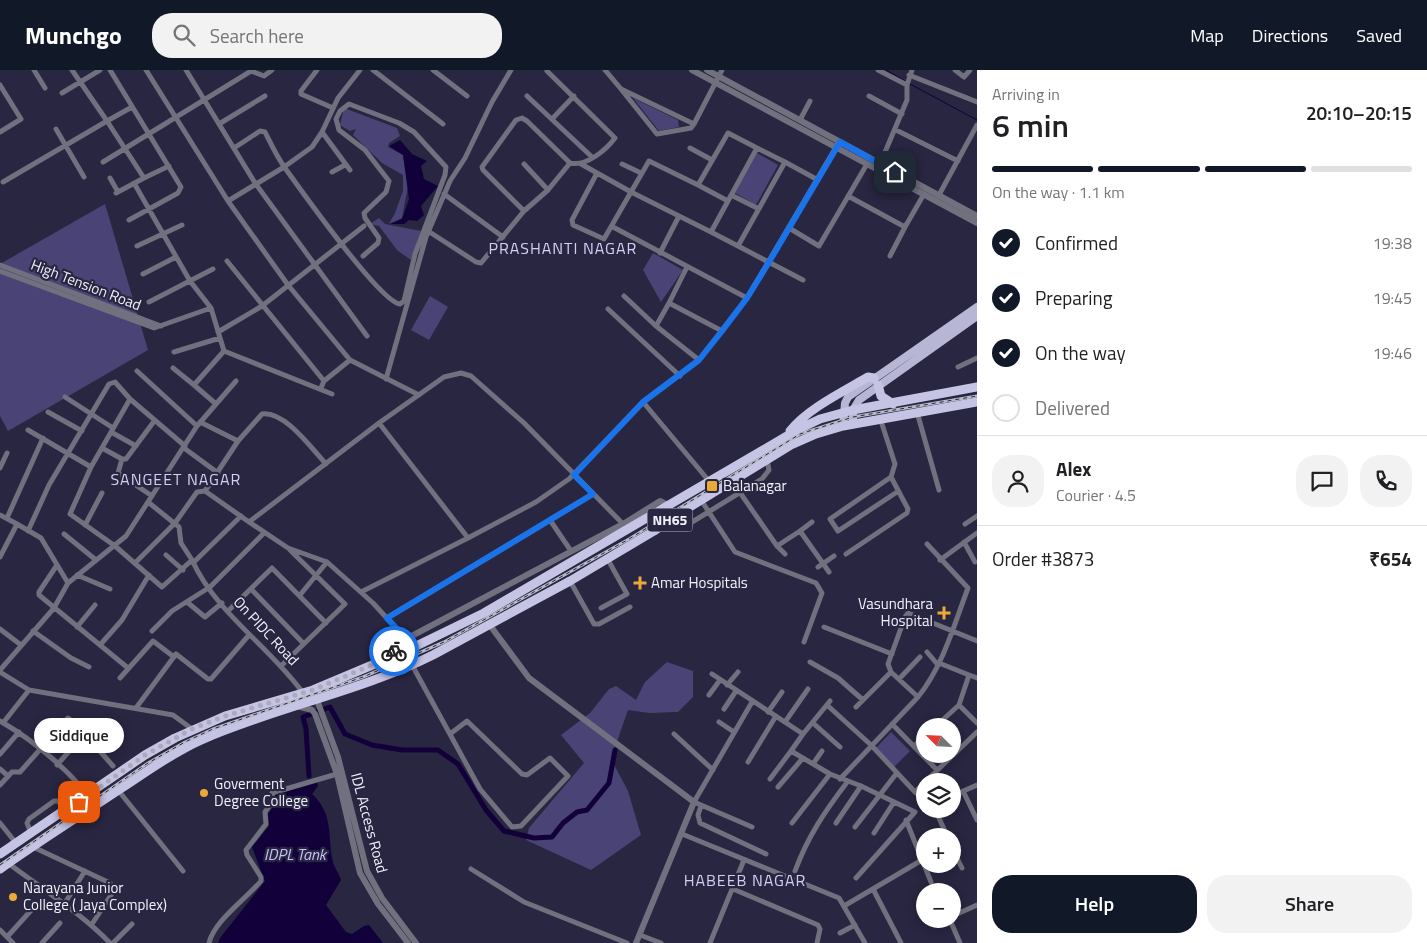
<!DOCTYPE html>
<html lang="en">
<head>
<meta charset="utf-8">
<style>
	:root { --surface:#fff; --page:#f2f2f2; --text:#202124; --muted:#757577; --line:#e0e0e0; --accent:#111827 }
	body { margin:0; font-family:"Titillium Web",sans-serif; background:var(--page); color:var(--text); height:100vh; display:flex; flex-direction:column; font-size:19px; white-space:nowrap }
	* { box-sizing:border-box; margin:0 }
	p { font-size:16px; color:var(--muted) }
	.icon { flex:none; width:28px; height:28px; fill:none; stroke:currentColor; stroke-width:2; stroke-linecap:round; stroke-linejoin:round }
	.map { position:relative; flex:1; overflow:hidden }
	.details { display:flex; flex-direction:column; background:var(--surface); width:450px }
	.details>* { flex:none }
	.needle { width:32px; rotate:294deg }
	.fabs { position:absolute; left:916px; top:648px; display:grid; gap:10px }
	.fabs a { display:grid; place-items:center; width:45px; height:45px; border-radius:50%; background:var(--surface); box-shadow:0 2px 12px #0003; font-size:25px }
	.pin { position:absolute; display:grid; place-items:center; width:42px; height:42px; color:#fff; margin:-21px; border-radius:10px; box-shadow:0 2px 8px #0006 }
	.courier { position:absolute; display:grid; place-items:center; width:50px; height:50px; margin:-25px; border:4px solid #1a73e8; border-radius:50%; background:#fff; color:#222; box-shadow:0 1px 6px #0007 }
	.bubble { position:absolute; height:35px; border-radius:18px; background:var(--surface); box-shadow:0 2px 12px #0003; font-size:16px; font-weight:600; line-height:35px; text-align:center }
	.head em { font-style:normal; font-weight:600 }
	.head div { display:flex; flex-direction:column-reverse }
	.head { display:flex; align-items:center; justify-content:space-between; height:85px; padding:0 15px }
	h1 { font-size:32px; font-weight:600; line-height:38px }
	.bar { display:grid; grid-template-columns:repeat(4,1fr); gap:8px 5px; align-content:center; height:60px; padding:0 15px }
	.bar i { height:6px; border-radius:4px; background:var(--line) }
	.bar .on { background:var(--accent) }
	.bar p { grid-column:span 4 }
	.line { display:flex; align-items:center; gap:12px; padding:0 15px; border-top:1px solid var(--line) }
	.line div { flex:1 }
	.round { display:grid; place-items:center; flex:none; width:52px; height:52px; border-radius:20px; background:var(--page) }
	ol { padding:0 15px; list-style:none }
	li { display:flex; align-items:center; gap:15px; height:55px }
	li p { margin-inline-start:auto }
	li .icon { padding:5px; border-radius:50%; background:var(--accent); color:#fff; stroke-width:4 }
	li:last-child { color:var(--muted) }
	li i { width:28px; height:28px; border:2px solid var(--line); border-radius:50% }
	.action { display:flex; gap:10px; margin-top:auto; padding:10px 15px }
	.action a { flex:1; height:58px; border-radius:20px; background:var(--accent); color:#fff; font-size:20px; font-weight:600; line-height:58px; text-align:center }
	.action a+a { background:var(--page); color:var(--text) }
	header { display:flex; align-items:center; gap:30px; box-sizing:border-box; height:70px; padding:0 25px; background:var(--accent); color:#fff }
	header strong { font-size:24px }
	nav { display:flex; gap:28px; margin-inline-start:auto; font-size:18px }
	.search { width:350px; height:45px; background:var(--page); display:flex; align-items:center; gap:12px; box-sizing:border-box; padding:0 18px; border-radius:20px; color:var(--muted); font-size:19px }
	main { display:flex; flex:1; min-height:0 }
	.map>svg:first-child { display:block }
	.green { fill:#494475 }
	.water { fill:#12003a }
	.lines { fill:none; stroke-linecap:round; stroke-linejoin:round }
	.stream { stroke:#12003a; stroke-width:1 }
	.canal { stroke:#12003a; stroke-width:5 }
	.minor { stroke:#70707e; stroke-width:5 }
	.tertiary { stroke:#70707e; stroke-width:6 }
	.primary { stroke:#b7b6d4; stroke-width:8 }
	.trunk { stroke:#c6c4e5; stroke-width:9 }
	.rail-casing { stroke:#bab9c9; stroke-width:3 }
	.rail { stroke:#282640; stroke-width:1; stroke-dasharray:4; stroke-linecap:butt }
	.done { stroke:#abaaba; stroke-width:5; stroke-dasharray:0 9 }
	.route { stroke:#1a73e8; stroke-width:6 }
	.poi-dot { fill:#eaaa39; stroke:#282640; stroke-width:2 }
	.labels { text-anchor:middle; stroke-width:4.5; stroke-linejoin:round; paint-order:stroke }
	.shield { fill:#282640; stroke:#b5b4c4; stroke-width:1 }
	.shield-label { font-size:14px; font-weight:bold; fill:#f1f1fc }
	.street-label { font-size:15px; fill:#f1f1fc; stroke:#282640 }
	.poi-label { font-size:15px; fill:#f1f1fc; stroke:#282640; text-anchor:start }
	.neighbourhood-label { font-size:16px; letter-spacing:1px; fill:#d1d0f3; stroke:#282640 }
	.water-label { font-size:16px; font-style:italic; fill:#c6c2fc; stroke:#282640 }
</style>
</head>
<body>
<header>
<strong>Munchgo</strong>
<div class="search"><svg class="icon" aria-label="search" viewBox="0 0 24 24"><circle cx="10" cy="10" r="6"/><path d="M15 15l6 6"/></svg>Search here</div>
<nav><a>Map</a><a>Directions</a><a>Saved</a></nav>
</header>
<main>
<div class="map">
<svg width="977" height="873" viewBox="0 0 977 873">
	<rect width="100%" height="100%" fill="#282640"/>
	<path class="green" d="M633 28 678 50 679 57 659 61Z
		M344 38 397 58 400 66 389 73 388 77 403 85 408 116 402 148 389 154 395 143 403 121V105L382 93 353 65 356 59 350 61 340 55Z
		M757 83 778 95 756 135 735 123Z
		M105 134 148 280 8 361 0 346V194Z
		M379 148 385 154 421 161 411 190 397 180 379 156 370 154Z
		M653 183 683 200 661 232 643 200Z
		M430 226 448 237 429 270 411 260Z
		M667 592 693 601V627L678 642 649 643 628 640 611 689 628 721 641 765 591 800 526 770 529 758 584 693 561 665 590 643 609 619 616 616 636 630 645 612Z
		M891 662 910 681 894 697 876 678Z"/>
	<path class="water" d="M400 70 412 84 427 91 421 96 424 109 438 116 421 136 424 145 417 151 409 150 404 154H390L402 149 409 129 403 85 389 76Z
		M317 712 318 716 312 724C333 743 328 764 332 788 333 796 339 803 341 810L326 835 346 862 352 864 364 856 369 855 383 873H218L220 868 265 811 252 777 269 756 268 744 275 734V723Z"/>
	<g class="lines">
		<path class="stream" d="M886 0 907 12
			M910 14 977 50"/>
		<path class="canal" d="M309 706 306 659 303 647 330 637 345 664 372 675 402 680H438L458 694 486 740 504 761 534 768 552 767 563 753 577 742 587 740 609 713 615 680"/>
		<path class="minor" d="M34 0 45 18
			M72 0 107 51 132 37
			M110 0 181 117 178 123 129 150
			M146 0 228 131 288 215 350 290 419 325
			M186 0 255 113 367 266
			M317 0 301 21V24L333 38
			M373 0 443 54
			M433 0 467 26
			M605 0 621 19
			M878 0 907 15
			M955 0 964 7 970 0
			M909 5 977 32
			M0 15 21 49 0 62
			M62 23 100 0
			M527 26 592 87
			M869 26 902 44
			M552 49 574 26
			M800 50 810 31
			M219 54 265 26
			M694 54 621 19 657 64 691 58 694 54 722 0
			M56 59 84 107
			M896 60 958 91
			M322 62 350 100
			M234 78 260 61 265 62C271 74 277 87 285 98 301 120 380 232 400 234L404 231 415 184 445 105 446 97 414 62 399 53 349 34 340 41 336 49 339 60 365 80 389 111 386 122 364 143 365 148 379 168 378 173 363 186
			M690 78 712 90
			M103 92 251 1 264 6 272 0
			M785 92 818 110
			M524 94 548 120
			M581 94 631 122 649 91 698 115 728 63 757 78 711 162 631 122 604 169 573 155 572 150 597 103
			M622 94 641 103
			M880 94 907 30V15L912 0
			M332 102 345 95
			M110 108 118 122
			M144 108 169 96
			M3 112 107 51 144 108 116 123
			M134 113 190 211 211 238 224 281 332 324
			M698 115 728 131
			M444 124 503 167
			M731 125 759 139
			M939 125 977 55
			M848 126 905 157 924 124
			M228 131 284 97 312 77 322 62 338 28 360 0
			M524 141 483 100 482 97 516 50 522 48 527 51 570 93C586 97 606 80 615 68L547 1
			M613 157 747 228
			M789 158 819 176 867 94
			M428 161 476 192 481 193 524 141 548 120 570 93
			M711 162 738 176 785 92 757 78
			M137 176 182 155
			M738 176 803 210
			M660 183 679 146
			M890 186 905 157
			M227 191 324 311
			M0 195 161 256
			M687 197 669 233 722 261
			M0 201 154 258 211 238
			M143 204 176 187
			M624 226 656 256 699 290
			M149 232 213 199
			M608 239 680 306
			M656 256 669 233
			M218 262 262 236 364 156
			M174 282 220 268
			M958 297 977 288
			M173 298 194 315
			M137 301 197 356
			M386 309 426 167 450 111 465 88 492 32 511 0
			M321 318 324 311 350 290
			M65 327 113 358
			M130 329 185 376
			M643 332 709 411
			M216 334 194 315 224 281
			M48 342 82 361
			M917 342 939 420
			M880 348 895 394 891 407 830 449 838 461 897 422
			M200 352 238 371
			M379 353 468 468 536 432 569 409 643 332 699 290 747 228 839 72
			M28 360 91 397
			M111 362 136 376
			M102 378 122 389H126L155 350
			M184 378 218 403
			M122 389 118 403 152 426
			M326 394C311 378 285 341 262 344L238 371 205 421 249 452 379 353 444 307 461 303 471 306 524 353 625 456
			M0 398 7 383
			M732 411 777 476 800 461 829 502
			M701 430 735 482 816 513 822 523 804 572
			M148 432 179 457 181 473 192 490
			M0 445 17 454
			M7 448 43 368
			M550 450 571 481
			M249 452 288 478 327 492 373 533 406 569 408 580
			M965 454 977 446
			M85 455 102 423
			M684 457 762 409 769 400 767 390
			M28 461 49 415 109 314 115 312 130 329 91 397 70 444 115 476 162 517 192 490C216 543 270 577 303 623
			M800 461 812 452
			M64 464 96 490
			M964 472 975 492
			M777 476 785 484
			M846 484 907 443 908 439 891 407
			M166 485 183 500
			M0 487 17 454 41 468 68 513
			M940 490 977 463
			M135 493 175 453 197 422 205 421
			M193 493 241 446
			M57 495 39 522V525L128 598
			M818 497 834 486
			M77 505 110 519
			M570 511 594 554H599L630 537
			M251 519 303 573
			M361 522 468 468
			M300 525 327 492
			M187 532 205 547 222 533
			M601 538 627 524 607 488
			M228 541 272 498 326 553
			M387 548 593 424
			M77 557 95 535
			M824 557 892 584
			M0 559 21 575
			M33 561 71 588 89 597
			M152 561 172 541 210 517 264 463
			M100 575 122 550 149 505
			M927 582 938 595
			M810 592 838 608 863 630 891 602 888 594 905 547 908 543 977 571
			M939 593 969 605
			M282 595 345 534 290 480
			M412 595 480 719 512 757 521 756 568 706 550 688 527 705 522 704 467 651 450 664
			M0 600 54 538 68 513 126 466 197 356 236 311
			M0 602 29 620 173 645 192 659
			M712 604 803 664 791 681 830 704 861 716 915 742 856 808
			M120 608 153 571 174 587
			M977 608 969 605 959 635 977 653
			M899 609 920 587
			M727 615 738 602
			M709 625 720 610
			M918 627C943 596 954 555 968 518L927 474
			M827 635 871 675 915 722 925 712
			M856 637 863 630
			M136 638 176 584 208 609H211L249 565
			M724 639 736 621
			M768 642 782 622
			M0 651C33 670 74 703 95 736
			M719 652 734 662
			M785 652 808 619
			M3 653 29 620
			M813 653 840 677
			M892 654 937 700
			M936 656 959 635
			M674 664 713 700
			M803 664 830 631
			M914 676 925 666
			M0 684 19 662
			M748 692 776 646
			M813 694 822 681
			M57 695 72 678
			M0 699 8 706
			M770 709 791 681
			M840 709 918 627 891 602
			M926 711 977 662
			M0 715 12 702H20L68 648 91 664 98 679 113 696
			M778 717 803 688
			M118 720 183 801
			M963 721 977 750
			M915 722 925 729
			M952 726 977 715
			M701 736 698 745 700 753 766 784
			M935 739 947 766
			M0 753 16 773
			M792 753 830 704
			M836 753 861 716
			M752 757 694 732 752 632
			M855 757 896 704
			M31 763 27 753 29 749 54 731H58L66 740
			M874 763 894 732
			M682 764 839 828 865 873
			M33 777 110 813 115 819 92 854
			M952 778 962 798
			M8 793C42 819 81 843 110 873
			M924 795 925 797 933 794
			M925 797 931 812
			M471 799 524 832 627 873
			M795 801C808 766 825 741 848 711
			M733 819 818 855 820 859 817 873
			M873 819 901 873
			M63 836 85 801
			M844 836 922 790 906 750
			M957 844 977 835
			M950 850 960 873
			M0 860 13 873
			M840 863 855 855
			M640 865 661 873
			M7 867 35 836
			M42 873 60 853
			M113 873 132 854
			M209 873C214 851 247 828 261 811V807L247 785 246 780 266 754 265 742 273 731 272 723 337 704
			M710 873 744 790"/>
		<path class="tertiary" d="M692 0 977 153
			M707 0 977 146
			M489 554 529 608 694 732 636 873
			M391 587 406 569 623 454 660 431 668 435
			M317 630 338 687 367 801 382 828 416 873
			M297 636 312 640 315 644 337 704 360 803 378 834 408 873"/>
		<path class="primary" d="M853 354V340L859 330 977 246
			M843 356 845 333 848 327 977 237"/>
		<path class="trunk" d="M878 315 881 326 893 334
			M790 361C807 339 844 321 868 307L874 308
			M0 784 145 685 175 668 225 646 313 620 408 580 484 543 799 359 820 349 853 340 977 317
			M0 799C38 772 78 747 117 721 144 704 171 683 201 670 276 637 359 622 433 585L570 511 654 461 675 446 791 375 816 364 843 356 977 332"/>
		<g class="rail-casing">
			<path id="rail" d="M0 795 148 693 185 672 213 659 363 607 444 572 629 469 800 364 853 347 977 326"/>
		</g>
		<use href="#rail" class="rail"/>
	</g>
	<g class="lines">
		<path class="done" d="M79 732 145 685 192 659 225 646 313 620 391 587 394 581"/>
		<path class="route" d="M394 581 406 569 387 548 593 424 574 405 643 332 699 290 722 261 747 228 769 192 840 72 895 102"/>
	</g>
	<g class="poi-dot">
		<rect x="706" y="410" width="12" height="12" rx="2.5"/>
		<path d="M637.5 505.5h5v5h5v5h-5v5h-5v-5h-5v-5h5z"/>
		<path d="M941.5 535.5h5v5h5v5h-5v5h-5v-5h-5v-5h5z"/>
		<circle cx="204" cy="723" r="5"/>
		<circle cx="13" cy="827" r="5"/>
	</g>
	<g class="labels">
		<rect class="shield" x="647.5" y="438.5" width="45" height="23" rx="4"/>
		<g class="shield-label">
			<text x="670" y="455">NH65</text>
		</g>
		<g class="street-label">
			<text transform="translate(86 215) rotate(21)" y="5">High Tension Road</text>
			<text transform="translate(266 561) rotate(47)" y="5">On PIDC Road</text>
			<text transform="translate(369 753) rotate(75)" y="5">IDL Access Road</text>
		</g>
		<g class="poi-label">
			<text x="723" y="421">Balanagar</text>
			<text x="651" y="518">Amar Hospitals</text>
			<text x="933" y="539" text-anchor="end">Vasundhara<tspan x="933" dy="17">Hospital</tspan></text>
			<text x="214" y="719">Goverment<tspan x="214" dy="17">Degree College</tspan></text>
			<text x="23" y="823">Narayana Junior<tspan x="23" dy="17">College ( Jaya Complex)</tspan></text>
		</g>
		<g class="neighbourhood-label">
			<text x="563" y="184">PRASHANTI NAGAR</text>
			<text x="176" y="415">SANGEET NAGAR</text>
			<text x="745" y="816">HABEEB NAGAR</text>
		</g>
		<g class="water-label">
			<text x="295" y="790">IDPL Tank</text>
		</g>
	</g>
</svg>
<div class="fabs">
<a><svg class="needle" viewBox="-14 -14 28 28"><path d="M0-13l5 13h-10z" fill="#e53935"/><path d="M0 13l5-13h-10z" fill="#757577"/></svg></a>
<a><svg class="icon" aria-label="layers" viewBox="0 0 24 24"><path d="M12 4l9 5-9 5-9-5zM3 14l9 5 9-5"/></svg></a>
<a>+</a>
<a>−</a>
</div>
<div class="pin" style="left:79px;top:732px;background:#ea580c"><svg class="icon" aria-label="bag" viewBox="0 0 24 24"><path d="M5 8h14l-1 12H6zM9 8a3 3 0 0 1 6 0"/></svg></div>
<div class="pin" style="left:895px;top:102px;background:#1f2937"><svg class="icon" aria-label="home" viewBox="0 0 24 24"><path d="M3 11l9-7 9 7M6 9v11h12V9"/></svg></div>
<div class="courier" style="left:394px;top:581px"><svg class="icon" aria-label="bike" viewBox="0 0 24 24"><circle cx="6" cy="16" r="4"/><circle cx="18" cy="16" r="4"/><path d="M6 16l4-8h5l3 8M10 8l3 8H6M13 5h3"/></svg></div>
<div class="bubble" style="left:34px;top:648px;width:90px">Siddique</div>
</div>
<section class="details">
<div class="head"><div><h1>6 min</h1><p>Arriving in</p></div><em>20:10–20:15</em></div>
<div class="bar"><i class="on"></i><i class="on"></i><i class="on"></i><i></i><p>On the way · 1.1 km</p></div>
<ol>
<li><svg class="icon" aria-label="check" viewBox="0 0 24 24"><path d="M5 12l5 5 9-10"/></svg>Confirmed<p>19:38</p></li>
<li><svg class="icon" aria-label="check" viewBox="0 0 24 24"><path d="M5 12l5 5 9-10"/></svg>Preparing<p>19:45</p></li>
<li><svg class="icon" aria-label="check" viewBox="0 0 24 24"><path d="M5 12l5 5 9-10"/></svg>On the way<p>19:46</p></li>
<li><i></i>Delivered</li>
</ol>
<div class="line" style="height:90px"><a class="round"><svg class="icon" aria-label="person" viewBox="0 0 24 24"><circle cx="12" cy="8" r="4"/><path d="M4 21q1-7 8-7t8 7"/></svg></a><div><b>Alex</b><p>Courier · 4.5</p></div><a class="round"><svg class="icon" aria-label="chat" viewBox="0 0 24 24"><path d="M4 5h16v11H9l-5 4z"/></svg></a><a class="round"><svg class="icon" aria-label="phone" viewBox="0 0 24 24"><path d="M5 4h4l2 5-3 2q2 4 5 5l2-3 5 2v4C11 20 4 13 5 4z"/></svg></a></div>
<div class="line" style="height:65px"><div>Order #3873</div><b>₹654</b></div>
<div class="action"><a>Help</a><a>Share</a></div>
</section>
</main>
</body>
</html>
